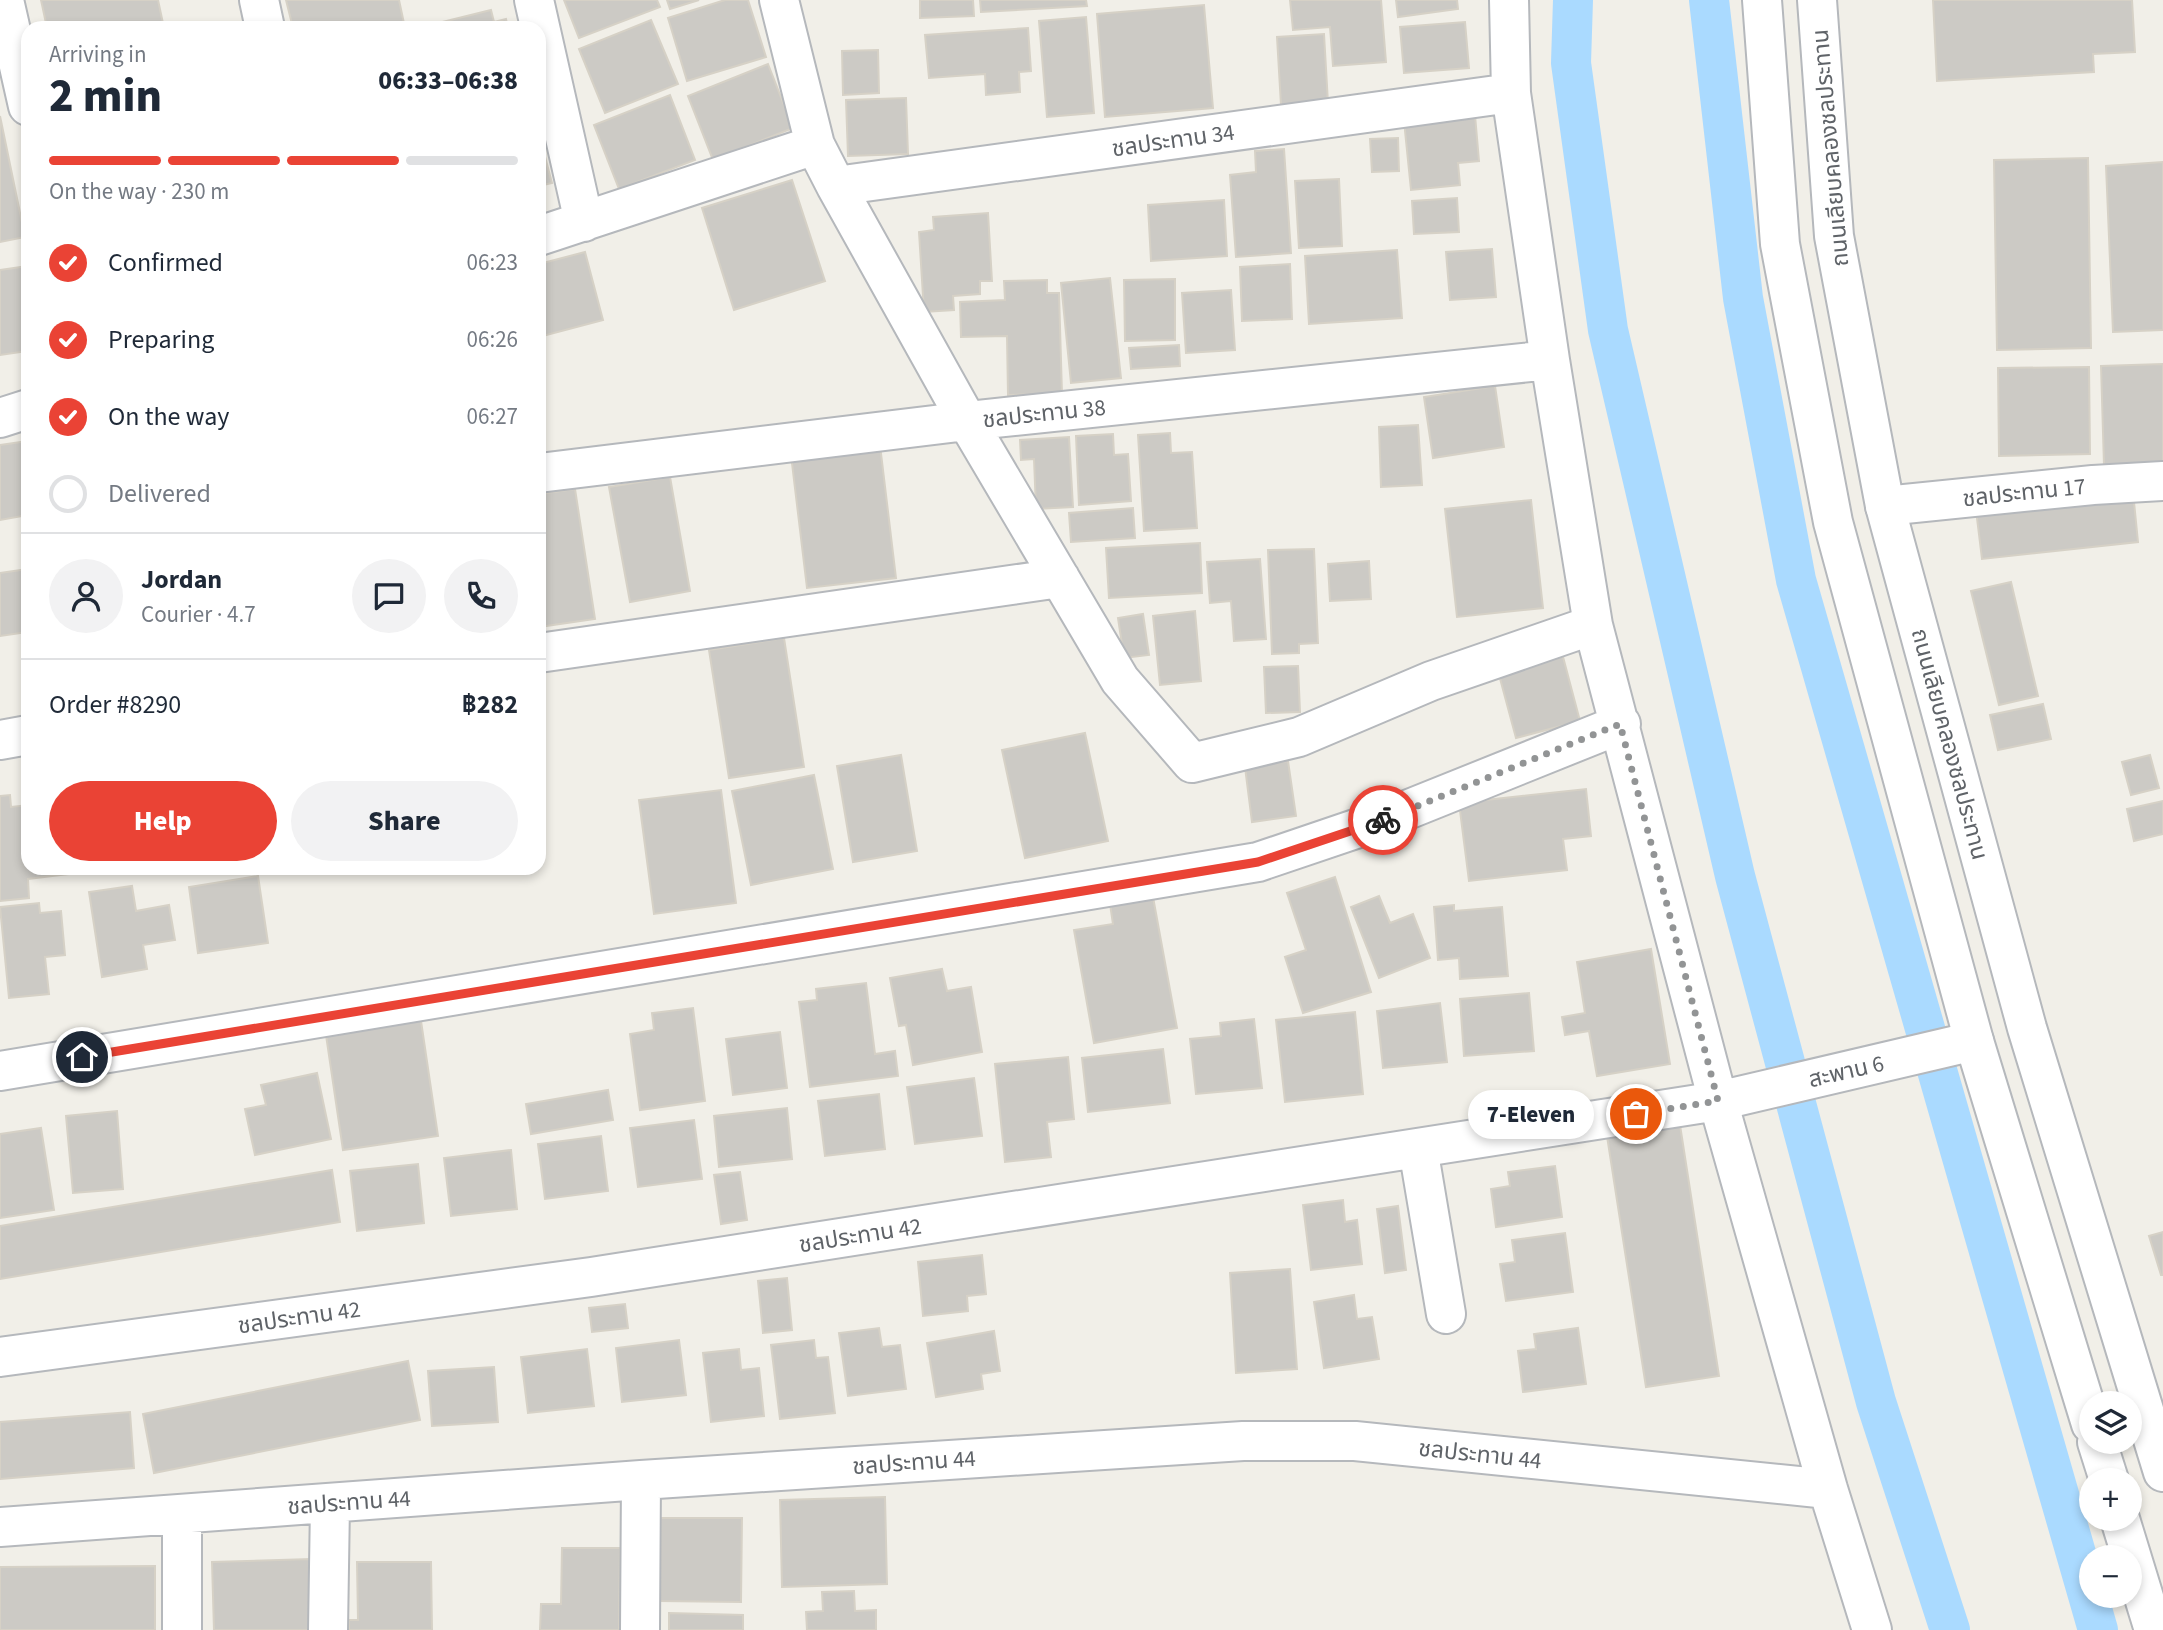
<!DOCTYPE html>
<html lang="en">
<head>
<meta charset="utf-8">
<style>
	:root { --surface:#fff; --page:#f2f2f3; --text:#1f2937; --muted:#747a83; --line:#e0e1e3; --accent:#ea4335 }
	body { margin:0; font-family:"Source Sans 3","Noto Sans Thai",sans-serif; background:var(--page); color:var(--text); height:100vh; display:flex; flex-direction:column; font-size:26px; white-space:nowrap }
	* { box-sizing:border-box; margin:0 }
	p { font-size:23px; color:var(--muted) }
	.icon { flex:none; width:38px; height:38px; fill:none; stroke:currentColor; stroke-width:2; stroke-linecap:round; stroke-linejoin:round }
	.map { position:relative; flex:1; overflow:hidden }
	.side { position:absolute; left:21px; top:21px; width:525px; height:854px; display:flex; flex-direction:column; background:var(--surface); border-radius:21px; box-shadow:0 4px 10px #0003 }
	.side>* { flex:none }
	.controls { position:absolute; left:2079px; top:1391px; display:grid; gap:14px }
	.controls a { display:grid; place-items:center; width:63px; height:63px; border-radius:50%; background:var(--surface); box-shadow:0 4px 10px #0003; font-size:35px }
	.pin { position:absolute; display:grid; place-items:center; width:60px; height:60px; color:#fff; margin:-30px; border:4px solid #fff; border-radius:50%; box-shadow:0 2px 7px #0007 }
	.courier { position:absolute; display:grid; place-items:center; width:70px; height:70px; margin:-35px; border:5px solid #ea4335; border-radius:50%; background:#fff; color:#222; box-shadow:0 2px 9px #0007 }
	.bubble { position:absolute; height:49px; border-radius:24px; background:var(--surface); box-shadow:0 4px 10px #0003; font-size:23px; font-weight:800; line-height:49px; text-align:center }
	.summary em { font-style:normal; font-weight:800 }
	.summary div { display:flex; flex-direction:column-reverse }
	.summary { display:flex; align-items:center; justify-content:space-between; height:119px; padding:0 28px }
	h1 { font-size:46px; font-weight:800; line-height:52px }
	.bar { display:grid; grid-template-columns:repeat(4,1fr); gap:10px 7px; align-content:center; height:84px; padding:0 28px }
	.bar i { height:9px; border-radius:5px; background:var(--line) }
	.bar .on { background:var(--accent) }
	.bar p { grid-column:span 4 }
	.line { display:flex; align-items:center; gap:18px; padding:0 28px; border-top:2px solid var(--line) }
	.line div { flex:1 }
	.round { display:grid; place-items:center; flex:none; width:74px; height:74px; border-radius:37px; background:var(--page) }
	ol { padding:0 28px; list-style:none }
	li { display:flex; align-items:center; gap:21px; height:77px }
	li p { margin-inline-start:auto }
	li .icon { padding:7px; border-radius:50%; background:var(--accent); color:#fff; stroke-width:4 }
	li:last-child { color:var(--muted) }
	li i { width:38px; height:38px; border:4px solid var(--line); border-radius:50% }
	.primary-button { display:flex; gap:14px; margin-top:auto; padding:14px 28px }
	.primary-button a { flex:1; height:80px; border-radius:42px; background:var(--accent); color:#fff; font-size:28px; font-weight:800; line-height:80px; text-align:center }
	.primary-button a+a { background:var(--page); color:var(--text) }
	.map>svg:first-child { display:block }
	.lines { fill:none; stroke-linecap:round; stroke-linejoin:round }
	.canal { stroke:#aadaff; stroke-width:40 }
	.building { fill:#cccac5; stroke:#d6d1c6; stroke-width:2 }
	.minor-casing { stroke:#b5b8bc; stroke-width:42 }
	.tertiary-casing { stroke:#b5b8bc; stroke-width:42 }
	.minor { stroke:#fff; stroke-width:38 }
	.tertiary { stroke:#fff; stroke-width:38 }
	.done { stroke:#929495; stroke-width:7; stroke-dasharray:0 12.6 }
	.route { stroke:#ea4335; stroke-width:9 }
	.labels { text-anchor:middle; stroke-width:5; stroke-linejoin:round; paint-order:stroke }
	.street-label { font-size:23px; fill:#5f6368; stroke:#fff }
</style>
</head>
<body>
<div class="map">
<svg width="2163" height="1630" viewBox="0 0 2163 1630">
	<rect width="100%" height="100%" fill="#f1efe8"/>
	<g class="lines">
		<path class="canal" d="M1573 0 1571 63 1608 330 1735 876 1876 1402 1950 1630
			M1709 0 1743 298 1796 580 2098 1630"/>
	</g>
	<path class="building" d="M41 0H158L164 28H47Z
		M286 0H399L405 28H293Z
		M564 0H657L660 7 579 38Z
		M667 0H699L670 9Z
		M725 0H748L766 57 687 81 668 18Z
		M920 0H973L974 16 920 18Z
		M980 0H1086L1087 6 981 12Z
		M1290 0H1381L1386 62 1333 66 1330 27 1293 30Z
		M1396 0H1457L1458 9 1398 17Z
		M1933 0H2132L2135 52 2093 54 2094 72 1937 81Z
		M1204 5 1213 108 1105 117 1097 14Z
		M491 10 494 22 506 19 508 28H418Z
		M1086 17 1094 113 1047 117 1039 21Z
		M651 20 678 84 605 113 579 49Z
		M1465 22 1469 68 1404 73 1400 27Z
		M1028 28 1031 71 1019 72 1020 92 986 95 985 74 929 78 925 35Z
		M1324 34 1328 103 1281 105 1277 37Z
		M878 50 879 93 843 95 842 51Z
		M768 64 793 128 713 160 688 96Z
		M670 95 695 160 619 189 594 125Z
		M906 98 908 154 848 156 846 100Z
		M1475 115 1479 161 1458 163 1460 185 1411 190 1404 121Z
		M0 116 25 237 0 242Z
		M539 134 552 183 539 186Z
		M1398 138 1399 171 1372 172 1370 139Z
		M1284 149 1291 253 1236 257 1230 175 1256 172 1255 151Z
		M2088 158 2091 348 1997 350 1994 160Z
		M2163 162V330L2113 332 2106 166Z
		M1339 179 1342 246 1299 248 1295 181Z
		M792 180 825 281 734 310 702 208Z
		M1457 198 1459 232 1414 234 1412 201Z
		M1224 200 1227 256 1151 261 1148 205Z
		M988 213 992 281H980V294L953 296 954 310 924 312 919 232 934 230 933 217Z
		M1492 249 1496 297 1450 300 1446 252Z
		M1397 250 1402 318 1309 324 1305 256Z
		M585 252 603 320 539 337V264Z
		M1290 264 1292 319 1242 321 1240 267Z
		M28 266V351L0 355V270Z
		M1110 278 1121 378 1071 383 1061 283Z
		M1175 279V340L1125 341 1124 280Z
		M1047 280V293H1059L1062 394 1008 395 1007 336 961 337 960 302 1005 300 1004 281Z
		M1231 290 1235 350 1186 353 1182 293Z
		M1179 345 1180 366 1131 369 1129 348Z
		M2163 364V464L2104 465 2101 366Z
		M2089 367 2090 454 1999 456 1998 368Z
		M1495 386 1504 447 1433 458 1424 397Z
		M1418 425 1422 485 1381 487 1379 427Z
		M1170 433 1171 453 1192 452 1197 528 1144 531 1138 435Z
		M1113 434 1114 455 1128 454 1131 501 1079 505 1076 436Z
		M1069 437 1073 507 1036 509 1034 459 1021 460 1020 440Z
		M28 441V515L0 520V445Z
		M880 445 896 578 807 588 791 455Z
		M670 477 690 591 630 602 609 487Z
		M575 489 595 619 539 627V494Z
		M2133 492 2138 542 1982 559 1976 510Z
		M1531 500 1543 608 1457 617 1445 509Z
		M1133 508 1135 538 1071 542 1069 513Z
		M1200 543 1202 593 1109 598 1106 548Z
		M1314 549 1318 643 1299 644V653L1272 654 1268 550Z
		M1260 559 1266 639 1234 641 1231 601 1210 603 1207 562Z
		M1369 561 1371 599 1330 601 1328 564Z
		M28 569V632L0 636V573Z
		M2011 582 2038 696 1999 705 1971 591Z
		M1195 611 1201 681 1160 685 1153 616Z
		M1143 614 1149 655 1124 658 1118 618Z
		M784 638 804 767 729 778 709 650Z
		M1562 653 1580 721 1516 738 1498 671Z
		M1298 666 1300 712 1266 713 1264 667Z
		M2043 704 2051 739 1998 750 1990 715Z
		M1085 733 1108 841 1025 858 1002 750Z
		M901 755 917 851 853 862 837 766Z
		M2150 755 2159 788 2131 795 2122 762Z
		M1288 761 1296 816 1252 822 1245 767Z
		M814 775 833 869 751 885 732 791Z
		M1586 789 1591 836 1563 839 1567 870 1469 881 1459 803Z
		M721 790 736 903 654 914 639 800Z
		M10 795 11 807 28 805V868H68V874L28 879 29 898 0 901V796Z
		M2163 801V834L2134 841 2127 809Z
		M258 876 268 943 198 953 189 887Z
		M1335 877 1371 992 1303 1013 1285 957 1306 950 1287 893Z
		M132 886 136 911 169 905 175 940 143 945 147 969 102 977 89 892Z
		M1379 896 1390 923 1413 914 1430 958 1379 978 1351 907Z
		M1153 897 1177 1028 1094 1043 1074 930 1113 924 1110 904Z
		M39 903 40 913 61 911 65 955 45 957 49 994 9 998 0 907Z
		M1454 905V911L1502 907 1508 976 1460 979 1459 958 1438 960 1434 907Z
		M1651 949 1670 1064 1597 1076 1589 1031 1565 1035 1562 1017 1585 1013 1577 962Z
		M942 969 947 991 971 987 982 1052 913 1065 906 1025 899 1026 890 978Z
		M866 983 875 1054 895 1051 898 1076 810 1087 799 1002 817 1000 816 989Z
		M1529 993 1534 1051 1464 1056 1460 999Z
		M1440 1003 1447 1062 1383 1068 1377 1011Z
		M693 1008 705 1101 640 1110 630 1034 654 1030 652 1013Z
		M1355 1012 1363 1094 1285 1102 1276 1020Z
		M1254 1019 1262 1088 1196 1094 1190 1039 1221 1036 1220 1023Z
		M421 1021 438 1136 343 1150 326 1035Z
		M780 1032 787 1088 733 1095 726 1039Z
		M1163 1049 1170 1103 1088 1112 1082 1058Z
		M1068 1057 1074 1119 1047 1122 1051 1157 1005 1162 995 1064Z
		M317 1073 331 1139 255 1155 245 1109 266 1105 261 1085Z
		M974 1078 982 1136 915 1144 907 1087Z
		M608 1090 613 1120 531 1134 526 1104Z
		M879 1094 885 1149 825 1156 818 1101Z
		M787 1108 792 1159 719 1167 714 1116Z
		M117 1111 123 1189 73 1193 66 1116Z
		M694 1120 702 1179 638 1187 630 1128Z
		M1680 1125 1719 1376 1646 1387 1607 1136Z
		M41 1128 54 1210 0 1218V1134Z
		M601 1136 608 1191 545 1199 538 1144Z
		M511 1150 517 1209 451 1216 444 1158Z
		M418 1164 424 1223 357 1231 350 1171Z
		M1555 1166 1562 1217 1496 1227 1491 1189 1510 1186 1508 1172Z
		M332 1170 340 1222 0 1279V1226Z
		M740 1172 747 1220 721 1224 714 1175Z
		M1343 1200 1345 1222 1357 1220 1362 1264 1311 1270 1303 1205Z
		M1398 1206 1406 1270 1385 1273 1377 1209Z
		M2163 1232V1275H2161L2149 1236Z
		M1565 1233 1573 1292 1506 1301 1500 1264 1515 1262 1512 1240Z
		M982 1255 986 1294 967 1296 968 1311 923 1316 918 1262Z
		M1290 1269 1297 1369 1236 1373 1230 1273Z
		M787 1278 792 1330 763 1333 758 1281Z
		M1354 1295 1357 1319 1372 1317 1379 1359 1324 1368 1314 1302Z
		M625 1304 628 1328 592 1332 589 1308Z
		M879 1328 882 1347 900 1345 906 1389 848 1396 839 1333Z
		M1578 1328 1586 1384 1523 1392 1518 1351 1536 1349 1534 1334Z
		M994 1331 1000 1371 981 1374 983 1389 936 1397 927 1343Z
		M679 1340 686 1395 622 1402 616 1348Z
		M814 1340 816 1358 828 1357 835 1413 780 1419 771 1345Z
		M587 1349 594 1406 528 1413 521 1357Z
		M739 1349 741 1370 759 1368 764 1416 711 1422 703 1353Z
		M408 1361 420 1420 154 1473 143 1414Z
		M494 1367 498 1422 432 1426 428 1371Z
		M130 1412 134 1468 0 1479V1422Z
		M885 1497 887 1584 782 1587 780 1500Z
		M661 1518H742L741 1602 660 1601Z
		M562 1548H620L619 1630H540L541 1604H561Z
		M311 1559 313 1630H214L212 1562Z
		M357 1562H431L432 1630H349V1620H358Z
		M155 1566V1630H0V1567Z
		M854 1591 855 1611 876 1610V1630H807L806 1612 823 1611 822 1592Z
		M669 1613 743 1615V1630H669Z"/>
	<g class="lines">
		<g class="minor-casing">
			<path id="minor" d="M4 0 28 106
				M259 0 265 28
				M534 0 584 222
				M779 0 815 145 836 186 967 421 1120 680 1192 763 1299 737 1431 681 1593 625
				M1509 0 1511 93 1550 360 1593 625 1718 1101 1828 1489 1872 1630
				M836 186 1511 93
				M539 236 815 145
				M0 418 28 409
				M539 473 967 421 1550 360
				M1885 506 2093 485 2163 481
				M539 653 1060 578
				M0 740 28 735
				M0 1071 1258 862 1382 820 1621 724
				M1418 1148 1446 1314
				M0 1357 591 1277 1718 1101 1974 1041
				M0 1527 641 1480 1243 1441H1355L1828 1489
				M182 1630V1515
				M328 1630 330 1504
				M640 1630 641 1480"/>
		</g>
		<g class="tertiary-casing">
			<path id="tertiary" d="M1762 0 1780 244 1833 522 1974 1041 2091 1424
				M1817 0 1834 236 1885 506 2027 1028 2163 1472
				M2097 1442 2109 1480
				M2120 1519 2154 1630"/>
		</g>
		<use href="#minor" class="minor"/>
		<use href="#tertiary" class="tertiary"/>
	</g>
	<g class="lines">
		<path class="done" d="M1383 820 1620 724 1718 1101 1636 1114"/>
		<path class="route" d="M82 1057 1258 862 1383 820"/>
	</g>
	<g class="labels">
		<g class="street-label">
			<text transform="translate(1173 140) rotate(-8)" y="8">ชลประทาน 34</text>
			<text transform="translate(1830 148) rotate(-95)" y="8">ถนนเลียบคลองชลประทาน</text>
			<text transform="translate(1044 413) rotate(-6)" y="8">ชลประทาน 38</text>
			<text transform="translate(2024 492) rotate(-6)" y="8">ชลประทาน 17</text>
			<text transform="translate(1950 744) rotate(75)" y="8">ถนนเลียบคลองชลประทาน</text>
			<text transform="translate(1846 1071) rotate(-13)" y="8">สะพาน 6</text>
			<text transform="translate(860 1235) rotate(-9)" y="8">ชลประทาน 42</text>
			<text transform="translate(299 1317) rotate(-8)" y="8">ชลประทาน 42</text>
			<text transform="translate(1480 1454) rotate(6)" y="8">ชลประทาน 44</text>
			<text transform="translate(914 1462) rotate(-4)" y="8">ชลประทาน 44</text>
			<text transform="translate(349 1502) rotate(-4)" y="8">ชลประทาน 44</text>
		</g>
	</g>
</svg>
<div class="controls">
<a><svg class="icon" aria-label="layers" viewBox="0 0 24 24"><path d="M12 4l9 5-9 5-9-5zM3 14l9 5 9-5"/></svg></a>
<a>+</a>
<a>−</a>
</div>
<div class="pin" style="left:1636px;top:1114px;background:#ea580c"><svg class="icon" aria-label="bag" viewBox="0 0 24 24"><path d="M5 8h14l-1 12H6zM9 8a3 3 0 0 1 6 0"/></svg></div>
<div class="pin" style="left:82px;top:1057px;background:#1f2937"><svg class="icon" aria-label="home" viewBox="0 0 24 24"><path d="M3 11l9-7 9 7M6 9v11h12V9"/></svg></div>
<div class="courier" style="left:1383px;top:820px"><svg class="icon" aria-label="bike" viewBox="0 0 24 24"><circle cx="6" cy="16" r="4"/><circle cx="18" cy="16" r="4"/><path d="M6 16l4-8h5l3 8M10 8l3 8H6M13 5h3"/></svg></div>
<div class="bubble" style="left:1468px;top:1090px;width:126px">7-Eleven</div>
<section class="side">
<div class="summary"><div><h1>2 min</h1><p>Arriving in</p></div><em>06:33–06:38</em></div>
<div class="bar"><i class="on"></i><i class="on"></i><i class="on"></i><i></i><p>On the way · 230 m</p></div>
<ol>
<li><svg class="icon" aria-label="check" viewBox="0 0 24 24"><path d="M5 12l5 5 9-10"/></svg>Confirmed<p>06:23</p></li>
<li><svg class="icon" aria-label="check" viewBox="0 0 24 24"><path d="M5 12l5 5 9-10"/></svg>Preparing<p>06:26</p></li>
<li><svg class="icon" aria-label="check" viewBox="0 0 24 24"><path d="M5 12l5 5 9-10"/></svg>On the way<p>06:27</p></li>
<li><i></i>Delivered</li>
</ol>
<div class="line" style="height:126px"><a class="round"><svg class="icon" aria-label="person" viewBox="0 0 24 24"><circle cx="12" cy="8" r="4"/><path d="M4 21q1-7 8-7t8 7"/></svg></a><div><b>Jordan</b><p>Courier · 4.7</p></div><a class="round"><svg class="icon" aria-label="chat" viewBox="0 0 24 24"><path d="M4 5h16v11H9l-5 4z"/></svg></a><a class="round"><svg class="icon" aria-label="phone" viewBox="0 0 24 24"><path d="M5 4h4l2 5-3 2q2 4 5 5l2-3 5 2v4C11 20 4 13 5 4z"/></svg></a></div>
<div class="line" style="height:91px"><div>Order #8290</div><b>฿282</b></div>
<div class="primary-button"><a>Help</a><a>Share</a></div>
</section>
</div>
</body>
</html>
